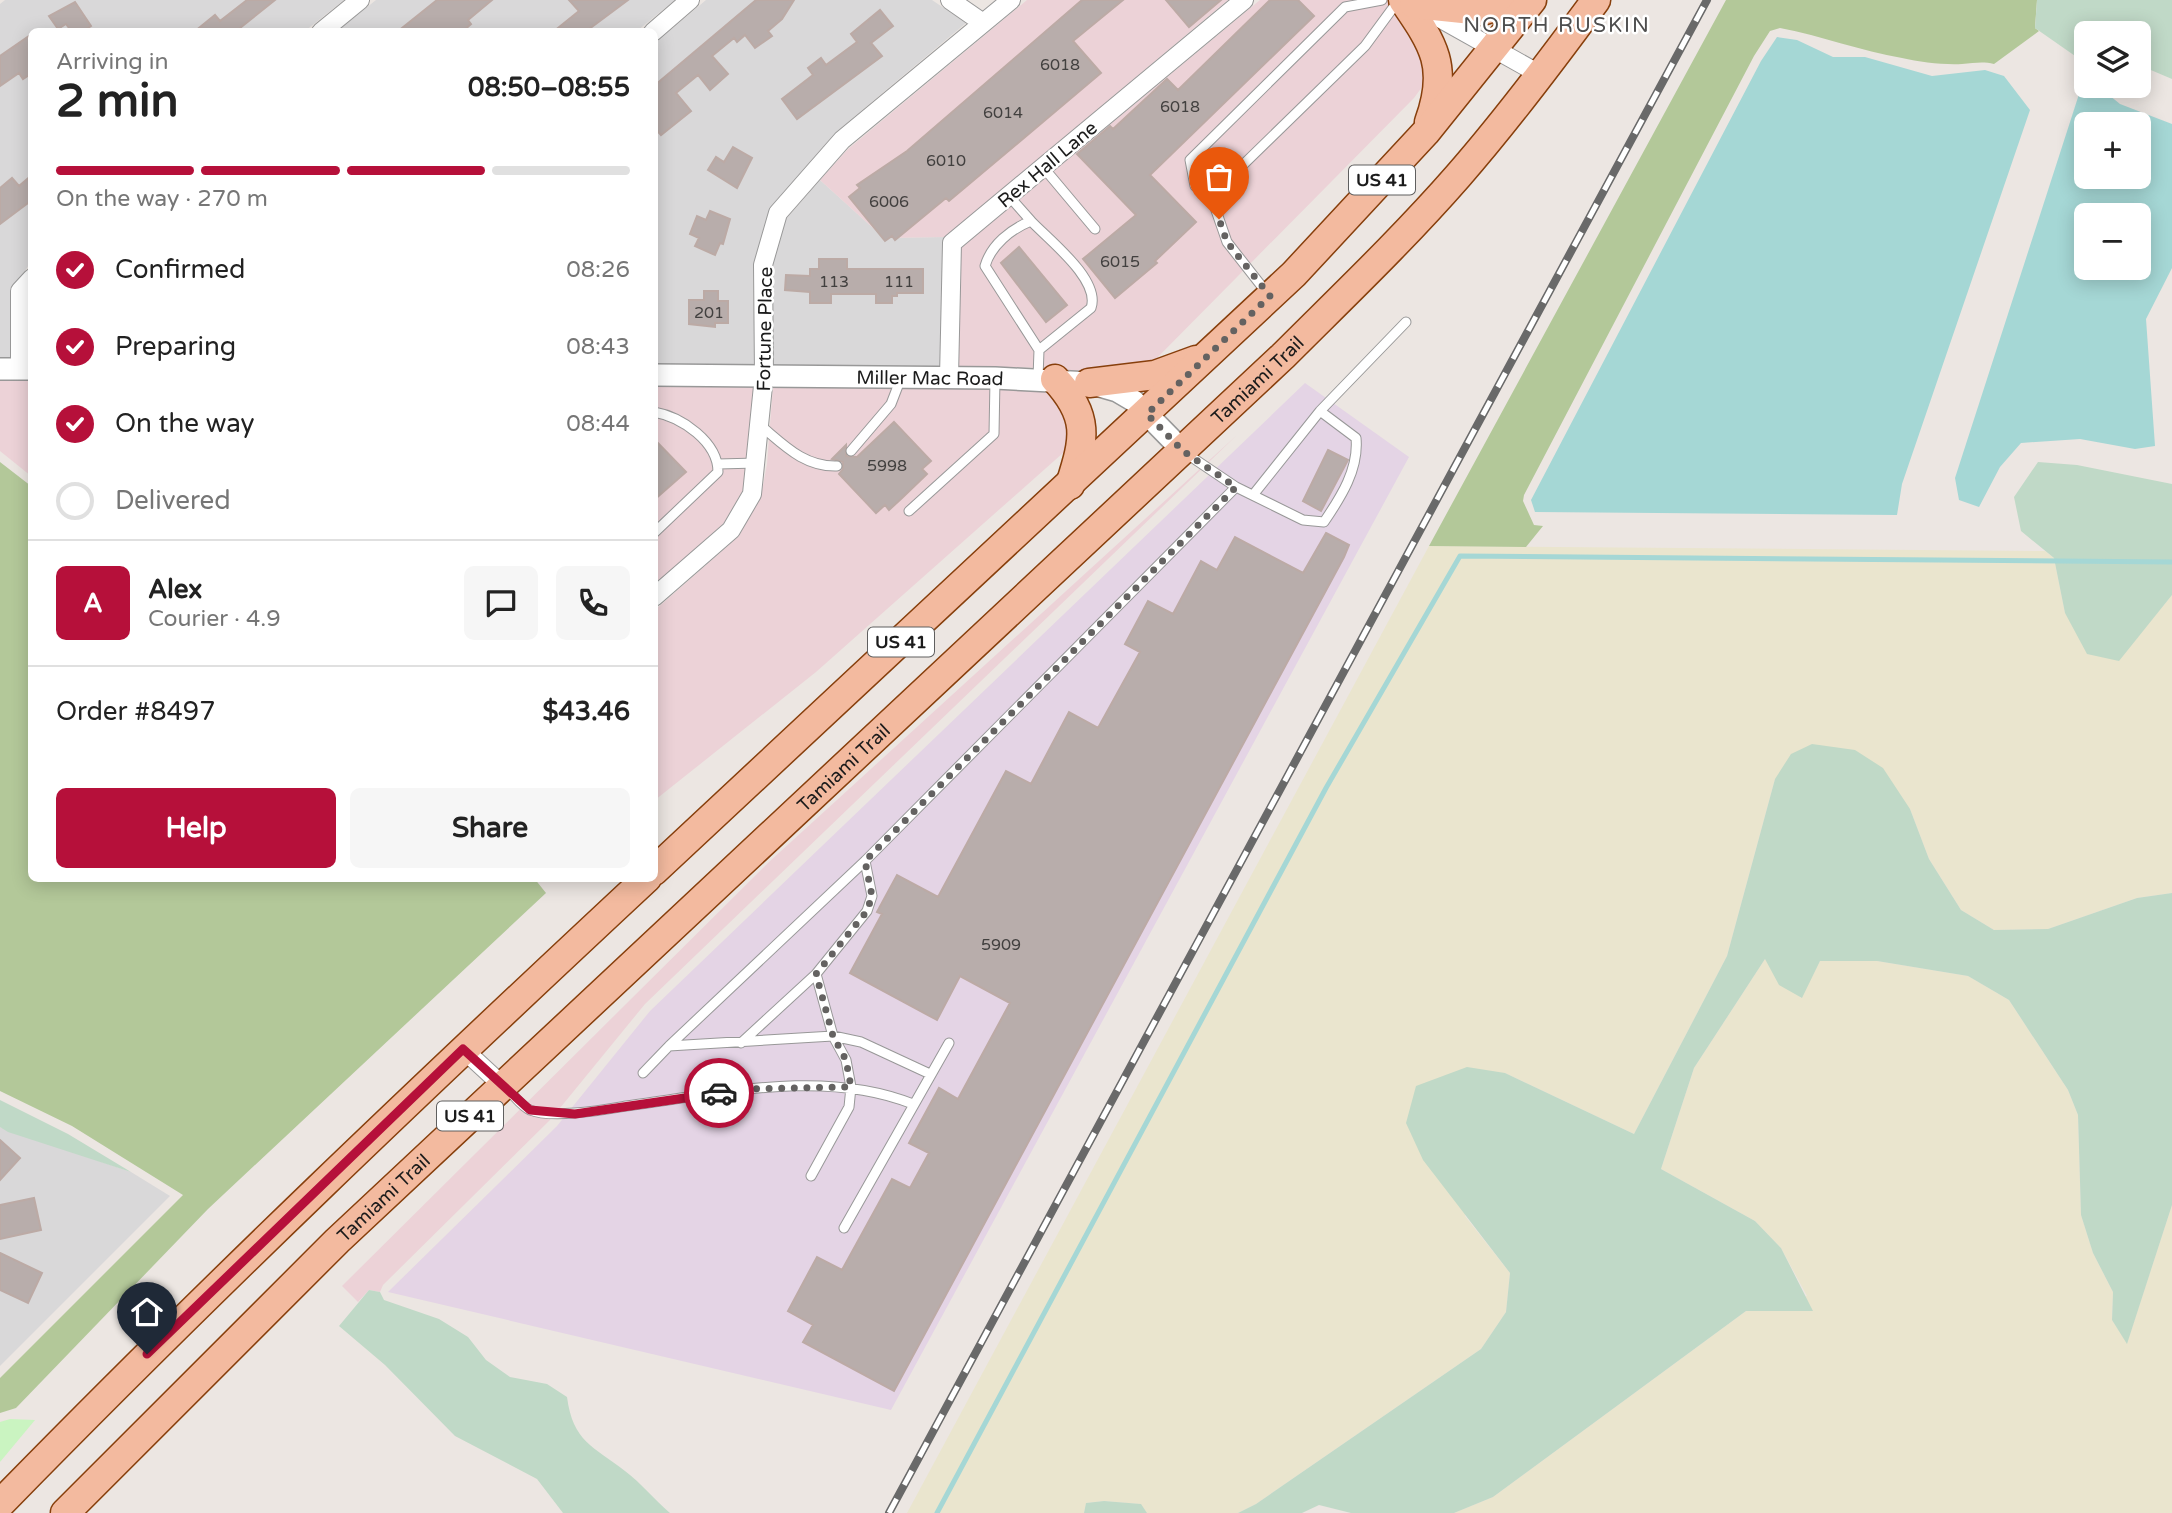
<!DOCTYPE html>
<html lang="en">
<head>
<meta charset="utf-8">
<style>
	:root { --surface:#fff; --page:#f6f6f6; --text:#222; --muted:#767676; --line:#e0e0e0; --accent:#b6103a }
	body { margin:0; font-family:"Varela Round",sans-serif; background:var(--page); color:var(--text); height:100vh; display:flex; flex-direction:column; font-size:26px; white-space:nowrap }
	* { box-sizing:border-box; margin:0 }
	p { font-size:23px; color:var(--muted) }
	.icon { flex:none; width:38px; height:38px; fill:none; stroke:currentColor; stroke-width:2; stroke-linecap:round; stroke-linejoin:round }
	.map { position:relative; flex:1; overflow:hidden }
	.details { position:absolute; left:28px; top:28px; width:630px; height:854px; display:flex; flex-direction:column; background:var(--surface); border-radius:10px; box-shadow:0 4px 18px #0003 }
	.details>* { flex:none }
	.controls { position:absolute; left:2074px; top:21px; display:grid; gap:14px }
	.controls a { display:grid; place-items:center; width:77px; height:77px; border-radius:10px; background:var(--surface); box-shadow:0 4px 18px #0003; font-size:35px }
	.pin { position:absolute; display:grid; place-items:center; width:60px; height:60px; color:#fff; margin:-72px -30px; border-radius:50% 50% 50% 0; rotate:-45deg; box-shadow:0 0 7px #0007 }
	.pin .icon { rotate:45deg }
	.courier { position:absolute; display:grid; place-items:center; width:70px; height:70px; margin:-35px; border:5px solid #b6103a; border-radius:50%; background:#fff; color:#222; box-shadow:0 2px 9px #0007 }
	.head em { font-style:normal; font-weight:800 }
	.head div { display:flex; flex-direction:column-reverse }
	.head { display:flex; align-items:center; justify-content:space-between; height:119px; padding:0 28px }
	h1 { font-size:46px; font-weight:800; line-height:52px }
	.bar { display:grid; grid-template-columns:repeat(4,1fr); gap:10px 7px; align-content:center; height:84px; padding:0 28px }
	.bar i { height:9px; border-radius:5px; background:var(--line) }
	.bar .active { background:var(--accent) }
	.bar p { grid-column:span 4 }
	.line { display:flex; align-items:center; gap:18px; padding:0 28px; border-top:2px solid var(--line) }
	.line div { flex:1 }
	.round { display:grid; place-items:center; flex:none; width:74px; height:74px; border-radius:10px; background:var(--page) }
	ol { padding:0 28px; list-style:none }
	li { display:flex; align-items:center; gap:21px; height:77px }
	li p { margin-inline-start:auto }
	li .icon { padding:7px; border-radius:50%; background:var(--accent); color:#fff; stroke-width:4 }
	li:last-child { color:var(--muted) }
	li i { width:38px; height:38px; border:4px solid var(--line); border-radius:50% }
	.cta { display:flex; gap:14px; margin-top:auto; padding:14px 28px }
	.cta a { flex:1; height:80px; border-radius:10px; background:var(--accent); color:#fff; font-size:28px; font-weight:800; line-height:80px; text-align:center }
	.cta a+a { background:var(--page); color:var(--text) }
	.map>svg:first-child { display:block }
	.residential { fill:#d9d8d9 }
	.commercial { fill:#ecd2d7 }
	.industrial { fill:#e4d4e5 }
	.farmland { fill:#eae5ce }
	.forest { fill:#b3c899 }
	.wetland { fill:#c0d9c7 }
	.park { fill:#caf4c1 }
	.water { fill:#a5d7d5; fill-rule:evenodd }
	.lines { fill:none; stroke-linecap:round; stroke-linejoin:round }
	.stream { stroke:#a5d7d5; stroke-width:5 }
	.building { fill:#b8adab; stroke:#bcaaa5; stroke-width:2 }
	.service-casing { stroke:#989898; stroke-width:11 }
	.minor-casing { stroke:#989898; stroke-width:20 }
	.tertiary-casing { stroke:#989898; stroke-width:24 }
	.primary-casing { stroke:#873f0c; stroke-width:31 }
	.service { stroke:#fff; stroke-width:9 }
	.minor { stroke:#fff; stroke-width:18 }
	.tertiary { stroke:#fff; stroke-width:21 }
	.primary { stroke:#f3ba9f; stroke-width:28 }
	.rail-casing { stroke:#696969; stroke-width:8 }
	.rail { stroke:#fff; stroke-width:5; stroke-dasharray:16; stroke-linecap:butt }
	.done { stroke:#646261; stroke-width:7; stroke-dasharray:0 12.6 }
	.route { stroke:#b6103a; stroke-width:9 }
	.labels { text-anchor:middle; stroke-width:5; stroke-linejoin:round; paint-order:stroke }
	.number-label { font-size:16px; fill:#42403f }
	.shield { fill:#fff; stroke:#5f5f5f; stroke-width:2 }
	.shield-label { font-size:18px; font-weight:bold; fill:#1b1b1b }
	.street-label { font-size:19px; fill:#1b1b1b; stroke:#fff }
	.neighbourhood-label { font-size:21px; letter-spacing:2px; fill:#4e4e4e; stroke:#fff }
</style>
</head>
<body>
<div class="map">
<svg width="2172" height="1513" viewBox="0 0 2172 1513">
	<rect width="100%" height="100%" fill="#ece6e2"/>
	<path class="residential" d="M5 0H344L305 31 32 32 31 262 11 291 10 358H0V4Z
		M376 0H675L637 31 336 32Z
		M706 0H932L966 23 836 132 772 205 753 265 755 365 655 364V43Z
		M820 180 884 238 945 237 940 366 773 365 772 266 786 219Z
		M0 1127 131 1172 170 1196 0 1366Z"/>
	<path class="commercial" d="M1027 0H1228L945 237 884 238 820 180 848 149Z
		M1260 0H1386L1395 5 1421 42 1430 76 1414 98 1150 365 1089 373 1059 369 1055 364 1051 368 958 366 961 248Z
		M0 379H31V476L0 451Z
		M655 385 754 386 743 490 724 523 655 584Z
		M773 386 1051 389 1065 404 1072 445 816 672 655 800V610L739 536 761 496 767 464Z
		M1237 435 645 1004 551 1119 383 1285 380 1292 369 1290 358 1302 342 1286 769 862Z"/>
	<path class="industrial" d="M1305 383 1409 457 891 1410 388 1292 557 1126 650 1011Z"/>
	<path class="farmland" d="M1429 546 2045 551 2054 558 2065 613 2118 661 2172 595V893L2137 898 2048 929 1994 930 1961 910 1929 859 1910 809 1775 779 1727 956 1634 1134 1505 1073 1465 1216 1510 1273 1506 1312 1481 1349 1256 1504 1238 1513H1147L1140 1504 1104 1501 1086 1503 1084 1513H907Z
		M1765 959 1801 998 1820 961H1877L1968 976 2009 1000 2068 1090 2078 1115 2081 1215 2093 1253 2113 1292 2112 1320 2127 1343 2172 1205V1513H1454L1493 1497 1746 1311 1807 1296 1781 1248 1755 1221 1661 1169 1694 1068Z"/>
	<path class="forest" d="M1726 0H2037L2035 28 2039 31 1994 64C1983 61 1974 63 1962 64 1943 65 1920 62 1902 58 1861 51 1822 36 1780 28L1770 31 1754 56 1524 495 1523 501 1534 525 1543 526 1526 547 1429 546Z
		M0 462 31 486 32 878H534L546 893 208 1209 16 1408 0 1413V1378L183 1195 72 1126 0 1091Z"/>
	<path class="wetland" d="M2037 0H2172V79L2139 65 2138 33H2086V59L2078 58 2035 28Z
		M2038 462 2077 465 2172 484V595L2119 661 2087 654 2065 613 2054 558 2021 531 2014 497Z
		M1812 744 1855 750 1883 768 1910 809 1929 859 1961 910 1994 930 2048 929 2137 898 2172 893V1205L2127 1344 2112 1320 2113 1292 2093 1253 2081 1215 2078 1115 2068 1090 2009 1000 1968 976 1877 961H1820L1802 998 1779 985 1765 959 1694 1068 1661 1169 1755 1221 1781 1248 1813 1311H1746L1493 1497 1454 1513H1351L1319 1505 1302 1513H1238L1256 1504 1481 1349 1506 1312 1510 1273 1423 1160 1406 1123 1416 1086 1467 1067 1505 1073 1634 1134 1727 956 1775 779 1791 754Z
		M0 1100 68 1134 131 1172 8 1132 0 1127Z
		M369 1290 380 1292 384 1300 439 1319 468 1337 486 1360 510 1377 547 1384 567 1397C573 1442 593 1446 625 1471 641 1483 655 1500 670 1513H563L537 1479 455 1436 385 1365 339 1326Z
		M1104 1501 1141 1504 1147 1513H1084L1086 1503Z"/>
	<path class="park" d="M10 1419 35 1420 0 1462V1422Z"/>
	<path class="water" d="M1777 37 1797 40 1833 57H1865L1932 76 1985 70 2004 76 2030 110 1902 484 1897 515 1535 512 1531 500 1761 61Z
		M2099 87 2120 104 2172 124V268L2146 319 2155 446 2135 449 2080 439 2021 443 2000 467 1979 507 1959 500 1955 478 2081 88ZM2086 124H2138V177H2086ZM2086 215H2138V268H2086Z"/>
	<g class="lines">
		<path class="stream" d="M937 1513 1326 788 1460 556 2172 562"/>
	</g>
	<path class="building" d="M247 0H275L235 32H194L215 15 220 21Z
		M437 0H492L468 20 471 24 462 32H397Z
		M569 0H628L585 32H553L579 11Z
		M756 0H794L782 19 768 31 772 36 755 48 745 35 737 42 734 38 712 56 728 74 710 90 698 75 676 93 691 111 661 135 654 127V86Z
		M1082 0H1123L1073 41 1101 73 949 201 946 198 895 240 892 236 885 241 849 197 860 188 857 185 907 151Z
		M1166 0H1221L1189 27Z
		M1270 0H1298L1314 16 1150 175 1196 222 1155 261 1157 263 1115 298 1083 259 1136 215 1077 154 1110 126 1113 129 1167 79 1178 90Z
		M75 2 91 26 82 32H72L66 24 58 29 49 16Z
		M880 10 893 26 871 43 882 56 797 119 782 99 813 75 808 68 821 58 826 65 857 42 851 34Z
		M32 34V73L23 79 19 73 0 86V56Z
		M733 147 752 158 737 188 708 170 716 157 724 162Z
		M32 175V200L0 224V188L12 178 19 186Z
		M710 211 730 219 723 244 720 243 715 255 695 246 699 238 690 234 697 216 706 220Z
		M1019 247 1067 305 1046 322 1001 263Z
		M819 259H847V269H923V293H897V296H892V303H876V294H831V303H810V292L785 290 786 275 810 276V269H819Z
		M704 291H718V301H728V323H715V327L689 324V300H704Z
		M894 422 931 461 922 469 927 474 902 498 889 510 885 505 876 513 839 474 843 469V462L832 459 846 445V456L857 457Z
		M654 439 686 472 654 500Z
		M1328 450 1348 460 1321 511 1303 501Z
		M1326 533 1349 545 1344 557 894 1391 803 1342 813 1325 788 1311 817 1257 842 1270 892 1179 910 1188 929 1153 909 1143 939 1088 958 1099 1010 1003 960 976 937 1020 850 973 882 914 877 912 897 875 938 897 1006 771 1031 784 1069 712 1098 728 1140 652 1125 644 1148 601 1173 614 1201 561 1217 570 1235 537 1303 573Z
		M0 1140 20 1158 0 1180Z
		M34 1198 41 1230 0 1239V1205Z
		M0 1253 42 1273 28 1303 0 1290Z"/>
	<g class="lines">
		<g class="service-casing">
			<path id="service" d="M1382 0 1345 7 1190 160 1195 186 1211 196 1365 46 1398 1
				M1043 167 1095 229
				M1009 196 1031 221
				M1211 196 1227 242 1267 293
				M1038 378 1039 350 985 266C991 245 1011 229 1031 221 1049 240 1101 280 1091 308L1039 350
				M654 412C682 417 718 442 718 472L654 533
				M760 425C784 445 804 467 837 466
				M851 451 891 404 901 378
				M718 464 757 463
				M1236 487 1303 520 1324 522C1341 497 1359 469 1356 438L1320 411
				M1253 495 1320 411 1406 322
				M909 511 994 434 995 379
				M741 1043 816 974
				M643 1073 669 1046
				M930 1074 861 1042 833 1036 669 1046 865 861 1236 487 1184 452
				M506 1088C513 1094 522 1107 530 1110 552 1119 602 1110 626 1106 719 1094 823 1068 913 1104
				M811 1176 849 1107 851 1087 846 1060 833 1036 816 974 867 911 872 896 865 861
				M844 1228 949 1043"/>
		</g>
		<g class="minor-casing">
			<path id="minor" d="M950 0 983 23
				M1425 10 1541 75
				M321 32 360 0
				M653 32 690 0
				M20 369V291L32 278
				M949 377 952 243 1244 0
				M654 597 731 530 752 494 764 376 763 265 778 213 842 140 1011 0
				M463 1049 502 1085"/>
		</g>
		<g class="tertiary-casing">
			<g id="tertiary">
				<path d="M0 369H32"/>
				<path id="s1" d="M654 375 995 378 1089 383 1117 391 1134 401 1183 451"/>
			</g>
		</g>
		<g class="primary-casing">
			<g id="primary">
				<path d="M1403 0C1434 45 1449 67 1429 122"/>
				<path d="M1414 4 1482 11 1516 0"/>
				<path d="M1055 379C1090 417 1085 438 1070 485"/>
				<path d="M1089 383 1155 375 1196 360"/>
				<path d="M654 871 1294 274 1426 132 1532 0"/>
				<path d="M0 1504C210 1289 427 1083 647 878"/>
				<path id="s2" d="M65 1513 337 1241 1283 356C1342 297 1403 239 1458 176 1507 120 1552 60 1596 0"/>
			</g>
		</g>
		<use href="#service" class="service"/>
		<use href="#minor" class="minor"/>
		<use href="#tertiary" class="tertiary"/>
		<use href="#primary" class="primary"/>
		<g class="rail-casing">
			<path id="rail" d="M889 1513 1707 0"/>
		</g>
		<use href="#rail" class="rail"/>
	</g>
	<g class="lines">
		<path class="done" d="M719 1093 747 1089 851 1087 846 1060 833 1036 816 974 867 911 872 896 865 861 1236 487 1183 451 1147 414 1270 296 1227 242 1219 219"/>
		<path class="route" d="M147 1354 463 1049 530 1110 575 1114 719 1093"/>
	</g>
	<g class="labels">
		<g class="number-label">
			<text x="1060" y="70">6018</text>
			<text x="1180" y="112">6018</text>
			<text x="1003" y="118">6014</text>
			<text x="946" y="166">6010</text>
			<text x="889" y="207">6006</text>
			<text x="1120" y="267">6015</text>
			<text x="834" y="287">113</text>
			<text x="899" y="287">111</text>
			<text x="709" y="318">201</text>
			<text x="887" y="471">5998</text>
			<text x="1001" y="950">5909</text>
		</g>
		<g class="shield">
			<rect x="1349" y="165.5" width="66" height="29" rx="5"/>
			<rect x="868" y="627.5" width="66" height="29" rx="5"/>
			<rect x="437" y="1101.5" width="66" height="29" rx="5"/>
		</g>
		<g class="shield-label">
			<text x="1382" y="186">US 41</text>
			<text x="901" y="648">US 41</text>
			<text x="470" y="1122">US 41</text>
		</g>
		<g class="street-label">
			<text transform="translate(1047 164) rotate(-40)" y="7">Rex Hall Lane</text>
			<text transform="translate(764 329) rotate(-89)" y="7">Fortune Place</text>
			<text dy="7" stroke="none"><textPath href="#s1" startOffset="276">Miller Mac Road</textPath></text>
			<text dy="7" stroke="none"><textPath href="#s2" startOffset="1645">Tamiami Trail</textPath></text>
			<text dy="7" stroke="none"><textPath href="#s2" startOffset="1078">Tamiami Trail</textPath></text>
			<text dy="7" stroke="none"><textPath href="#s2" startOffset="448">Tamiami Trail</textPath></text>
		</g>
		<g class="neighbourhood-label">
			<text x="1557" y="32">NORTH RUSKIN</text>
		</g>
	</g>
</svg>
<div class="controls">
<a><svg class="icon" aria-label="layers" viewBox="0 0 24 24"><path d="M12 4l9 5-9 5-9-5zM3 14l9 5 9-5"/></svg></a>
<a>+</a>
<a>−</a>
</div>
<div class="pin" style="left:1219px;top:219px;background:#ea580c"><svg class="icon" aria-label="bag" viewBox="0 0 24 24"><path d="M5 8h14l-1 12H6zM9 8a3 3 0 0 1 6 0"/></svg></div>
<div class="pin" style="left:147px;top:1354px;background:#1f2937"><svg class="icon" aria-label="home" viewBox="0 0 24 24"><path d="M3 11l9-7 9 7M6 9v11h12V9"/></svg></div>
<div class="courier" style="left:719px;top:1093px"><svg class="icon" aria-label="car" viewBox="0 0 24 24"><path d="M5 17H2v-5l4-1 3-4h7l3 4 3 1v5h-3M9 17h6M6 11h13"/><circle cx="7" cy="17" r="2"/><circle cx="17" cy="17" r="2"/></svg></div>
<section class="details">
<div class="head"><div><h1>2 min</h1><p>Arriving in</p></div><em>08:50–08:55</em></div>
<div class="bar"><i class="active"></i><i class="active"></i><i class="active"></i><i></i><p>On the way · 270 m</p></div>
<ol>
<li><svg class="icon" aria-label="check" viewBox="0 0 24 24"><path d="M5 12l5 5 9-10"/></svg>Confirmed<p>08:26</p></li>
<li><svg class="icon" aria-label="check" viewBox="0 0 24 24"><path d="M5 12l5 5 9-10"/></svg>Preparing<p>08:43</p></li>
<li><svg class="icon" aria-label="check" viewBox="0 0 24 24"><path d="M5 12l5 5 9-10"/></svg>On the way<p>08:44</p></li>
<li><i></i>Delivered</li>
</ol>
<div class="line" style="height:126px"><b class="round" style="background:var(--accent);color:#fff">A</b><div><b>Alex</b><p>Courier · 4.9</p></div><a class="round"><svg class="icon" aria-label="chat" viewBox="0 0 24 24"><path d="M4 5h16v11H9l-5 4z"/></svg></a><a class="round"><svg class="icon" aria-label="phone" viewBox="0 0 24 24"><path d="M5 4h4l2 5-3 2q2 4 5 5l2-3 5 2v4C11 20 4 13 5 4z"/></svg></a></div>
<div class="line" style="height:91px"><div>Order #8497</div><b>$43.46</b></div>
<div class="cta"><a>Help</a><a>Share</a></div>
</section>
</div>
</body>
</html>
